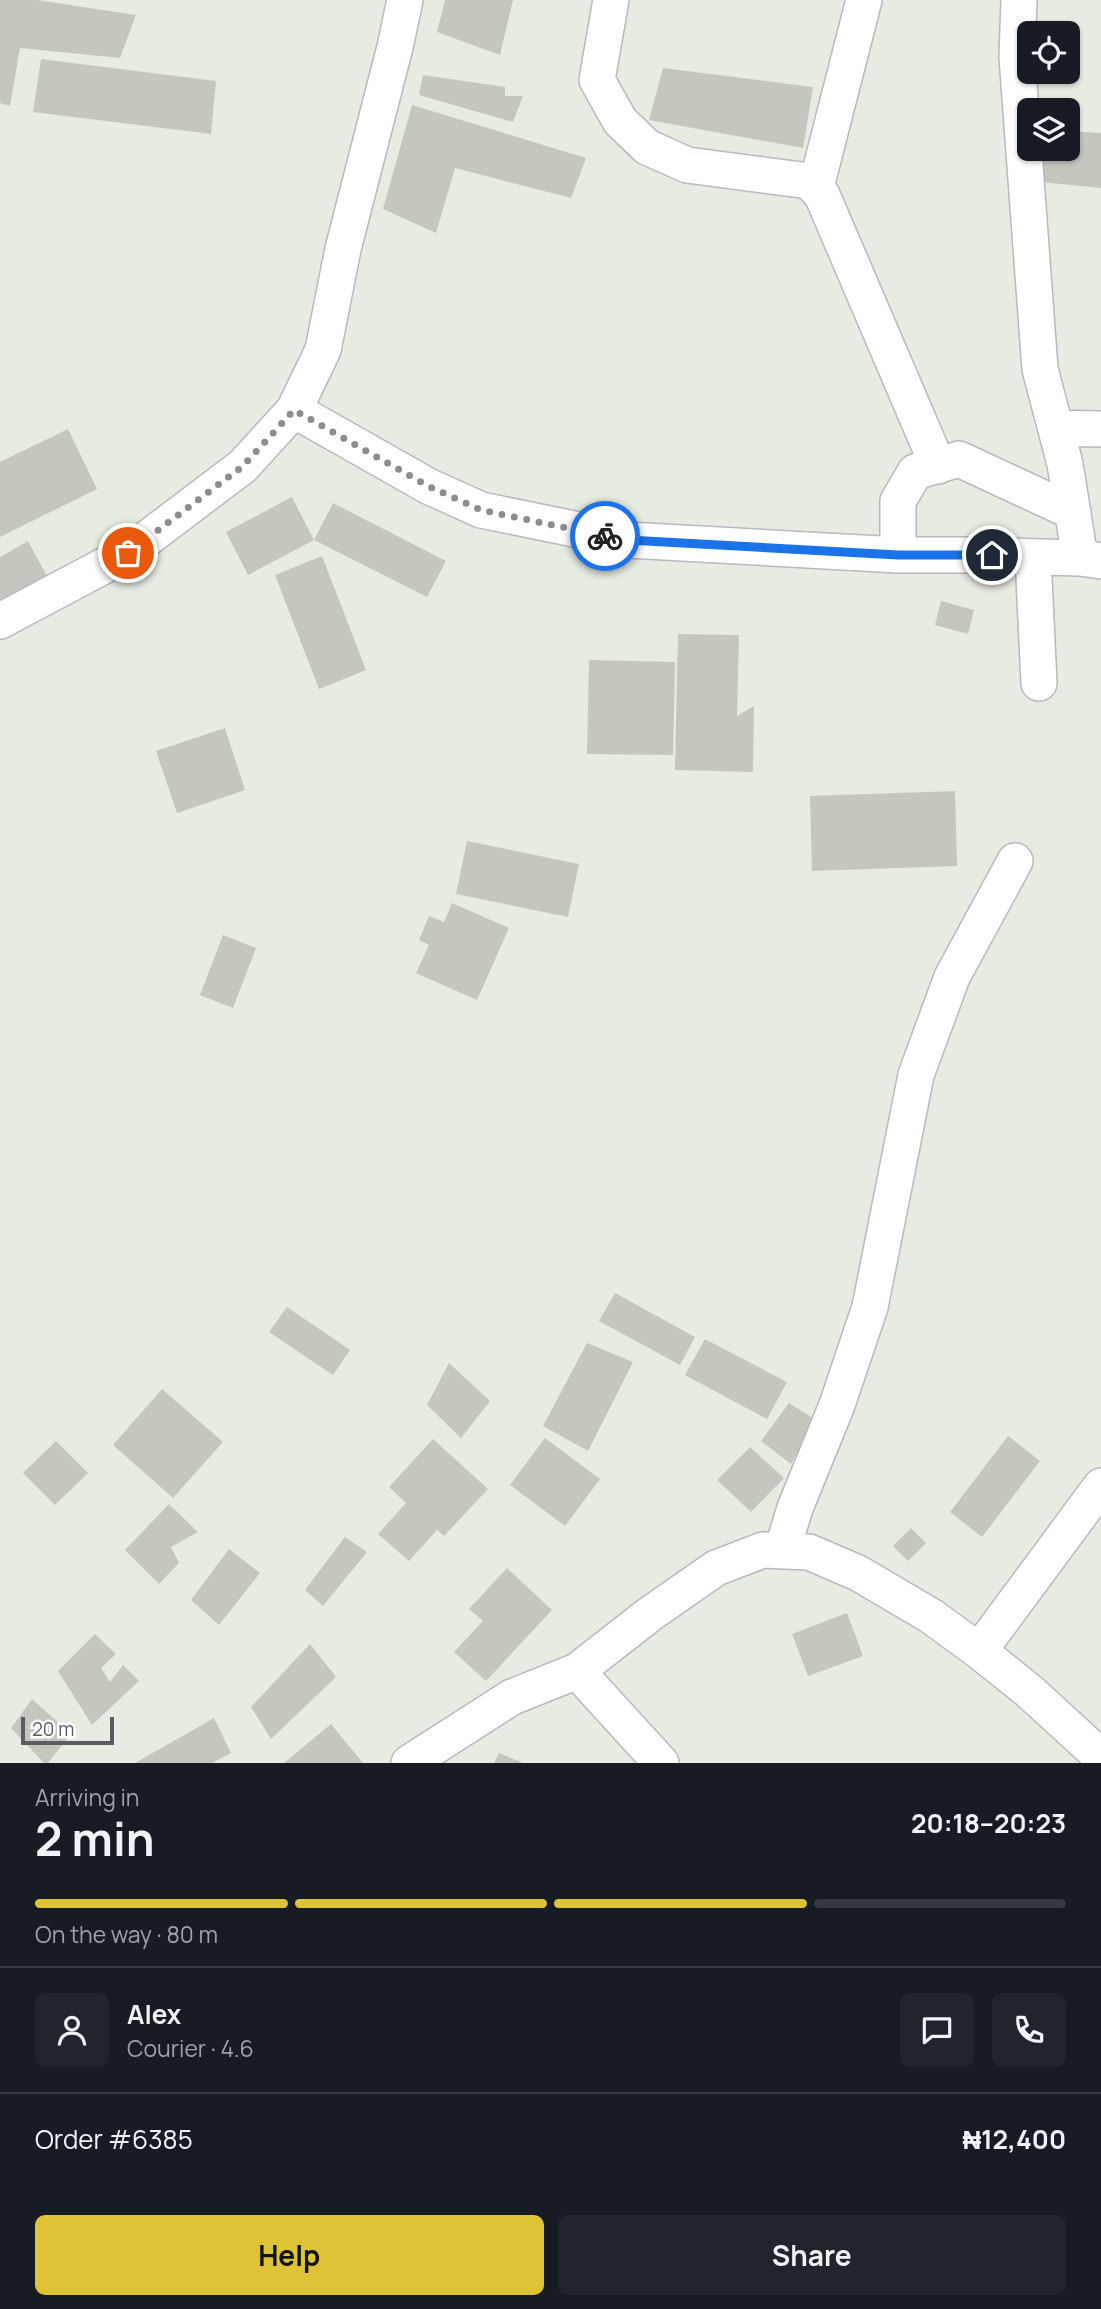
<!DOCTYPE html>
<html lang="en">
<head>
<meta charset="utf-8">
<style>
	:root { --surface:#171b24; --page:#20242c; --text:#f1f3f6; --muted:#9ea1a6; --line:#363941; --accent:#dec336 }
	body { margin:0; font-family:Manrope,sans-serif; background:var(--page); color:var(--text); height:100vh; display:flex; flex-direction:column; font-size:26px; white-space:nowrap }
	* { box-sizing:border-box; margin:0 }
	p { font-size:23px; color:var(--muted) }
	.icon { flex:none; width:38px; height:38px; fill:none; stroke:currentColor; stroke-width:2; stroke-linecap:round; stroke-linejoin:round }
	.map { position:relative; height:1763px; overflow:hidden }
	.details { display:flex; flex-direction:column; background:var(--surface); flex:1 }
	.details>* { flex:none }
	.controls { position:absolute; left:1017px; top:21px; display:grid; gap:14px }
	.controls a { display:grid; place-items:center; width:63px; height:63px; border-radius:10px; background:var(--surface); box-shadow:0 2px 5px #0004; font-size:35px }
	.scale { position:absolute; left:21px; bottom:18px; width:93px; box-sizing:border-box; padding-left:7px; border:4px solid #5d5a62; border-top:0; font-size:19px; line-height:24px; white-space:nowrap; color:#5d5a62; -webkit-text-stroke:5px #fff; paint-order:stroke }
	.pin { position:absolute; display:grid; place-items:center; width:60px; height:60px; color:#fff; margin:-30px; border:4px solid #fff; border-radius:50%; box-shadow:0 2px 7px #0007 }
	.courier { position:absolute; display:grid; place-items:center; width:70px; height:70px; margin:-35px; border:5px solid #1a73e8; border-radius:50%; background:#fff; color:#222; box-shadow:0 2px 9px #0007 }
	.overview em { font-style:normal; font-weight:700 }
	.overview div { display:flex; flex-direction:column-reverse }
	.overview { display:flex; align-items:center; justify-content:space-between; height:119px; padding:0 35px }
	h1 { font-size:46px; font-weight:700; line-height:52px }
	.bar { display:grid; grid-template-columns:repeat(4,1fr); gap:10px 7px; align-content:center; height:84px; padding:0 35px }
	.bar i { height:9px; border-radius:5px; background:var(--line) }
	.bar .selected { background:var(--accent) }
	.bar p { grid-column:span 4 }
	.line { display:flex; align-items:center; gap:18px; padding:0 35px; border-top:2px solid var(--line) }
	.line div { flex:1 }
	.round { display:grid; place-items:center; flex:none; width:74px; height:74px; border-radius:10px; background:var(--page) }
	.action { display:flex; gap:14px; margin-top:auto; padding:14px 35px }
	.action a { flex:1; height:80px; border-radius:10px; background:var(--accent); color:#111; font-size:28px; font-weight:700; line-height:80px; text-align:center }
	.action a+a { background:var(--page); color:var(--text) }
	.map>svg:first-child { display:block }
	.building { fill:#c4c7be }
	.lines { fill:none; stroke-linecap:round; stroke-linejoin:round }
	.minor-casing { stroke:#bab7be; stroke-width:38 }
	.minor { stroke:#fff; stroke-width:35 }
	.done { stroke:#8d8d8f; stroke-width:7; stroke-dasharray:0 12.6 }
	.route { stroke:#1a73e8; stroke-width:9 }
</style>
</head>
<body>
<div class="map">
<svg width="1101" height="1763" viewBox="0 0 1101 1763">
	<rect width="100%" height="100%" fill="#e7ece2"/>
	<path class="building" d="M0 0H37L136 15 120 58 20 48 10 106 0 103Z
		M445 0H513L500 55 437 32Z
		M41 59 216 81 211 134 33 112Z
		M663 68 813 87 803 148 649 120Z
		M423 75 505 87V96H523L513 122 419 95Z
		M412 105 586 158 571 198 455 168 436 233 383 209Z
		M1068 131 1101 133V188L1040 182 1038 149H1068Z
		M68 429 97 489 0 537V462Z
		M292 497 314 540 248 575 226 532Z
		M333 503 446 561 427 597 314 540Z
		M28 541 48 578 0 604V557Z
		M322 556 366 670 319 689 275 575Z
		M941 601 974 610 968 634 935 625Z
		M678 634 739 635 737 716 754 706 753 772 675 770Z
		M589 660 675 662 673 755 587 754Z
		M225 728 245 790 177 813 156 751Z
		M955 791 957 866 812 871 810 796Z
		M467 841 579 864 568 917 456 894Z
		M452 903 509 928 477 1000 416 973 429 945 419 940 429 916 444 922Z
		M223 935 256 948 233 1008 200 995Z
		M615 1293 695 1337 680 1365 599 1321Z
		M287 1307 350 1350 333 1375 269 1332Z
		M705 1339 787 1382 767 1419 685 1375Z
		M587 1343 633 1362 588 1451 543 1426Z
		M449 1363 490 1401 461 1438 427 1405Z
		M162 1389 223 1442 173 1498 113 1445Z
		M789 1403 816 1420 791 1464 761 1441Z
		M1008 1436 1040 1461 982 1537 950 1512Z
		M545 1438 600 1479 565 1526 510 1485Z
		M433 1439 488 1489 444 1536 437 1530 409 1561 378 1534 406 1503 389 1487Z
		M56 1441 88 1473 55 1505 23 1473Z
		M750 1447 784 1478 751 1512 717 1480Z
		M169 1504 198 1532 171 1547 179 1563 159 1584 125 1550Z
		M911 1528 926 1543 908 1561 893 1546Z
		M345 1537 367 1552 323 1606 305 1590Z
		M229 1549 260 1573 219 1625 191 1600Z
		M507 1568 552 1610 486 1681 454 1652 483 1621 469 1609Z
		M847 1613 863 1656 808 1676 792 1634Z
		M95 1634 116 1654 101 1668 110 1682 123 1665 139 1681 92 1725 58 1671Z
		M310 1644 336 1677 271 1739 251 1707Z
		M32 1699 71 1734 48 1763H44L11 1728Z
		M214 1718 231 1753 212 1763H135Z
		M331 1724 363 1763H284Z
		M499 1753 523 1763H494Z"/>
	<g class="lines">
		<g class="minor-casing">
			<path id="minor" d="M611 0 597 80 620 121 647 147 687 165 809 181 822 195 938 466
				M1019 0 1017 57 1040 369 1065 464 1080 558
				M816 187 864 0
				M294 410 428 486 481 510 628 540 898 555H971L1080 558 1101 561
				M1056 428 1101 429
				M898 555V501L915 472 959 459 1073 512
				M1033 557 1039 683
				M0 621 128 553 243 466 294 410 323 350 343 249 395 47 405 0
				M782 1551 795 1508 837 1405 870 1307 916 1075 952 977 1015 861
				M979 1651 1101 1486
				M577 1671 661 1763
				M409 1763 512 1697 577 1671 650 1614 716 1568 763 1550 809 1552 858 1573 931 1616 979 1651 1029 1691 1101 1757"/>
		</g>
		<use href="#minor" class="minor"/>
	</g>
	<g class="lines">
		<path class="done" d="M128 553 243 466 294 410 428 486 481 510 605 536"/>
		<path class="route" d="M605 536 628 540 898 555H992"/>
	</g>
</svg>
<div class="controls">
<a><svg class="icon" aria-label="locate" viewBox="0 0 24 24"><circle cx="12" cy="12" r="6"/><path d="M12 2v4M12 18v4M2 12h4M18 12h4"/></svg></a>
<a><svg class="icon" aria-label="layers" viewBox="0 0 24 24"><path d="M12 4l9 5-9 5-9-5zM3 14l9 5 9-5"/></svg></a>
</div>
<div class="scale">20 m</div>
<div class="pin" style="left:128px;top:553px;background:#ea580c"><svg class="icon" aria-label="bag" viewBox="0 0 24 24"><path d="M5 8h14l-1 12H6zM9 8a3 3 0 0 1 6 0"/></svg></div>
<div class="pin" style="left:992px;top:555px;background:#1f2937"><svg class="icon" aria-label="home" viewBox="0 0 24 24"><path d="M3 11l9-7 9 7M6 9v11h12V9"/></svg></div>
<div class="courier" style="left:605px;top:536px"><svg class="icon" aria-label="bike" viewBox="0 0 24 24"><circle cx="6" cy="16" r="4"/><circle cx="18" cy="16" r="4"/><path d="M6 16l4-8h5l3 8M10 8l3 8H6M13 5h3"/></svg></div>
</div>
<section class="details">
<div class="overview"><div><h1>2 min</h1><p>Arriving in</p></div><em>20:18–20:23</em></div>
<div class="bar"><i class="selected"></i><i class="selected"></i><i class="selected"></i><i></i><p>On the way · 80 m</p></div>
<div class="line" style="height:126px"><a class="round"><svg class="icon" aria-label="person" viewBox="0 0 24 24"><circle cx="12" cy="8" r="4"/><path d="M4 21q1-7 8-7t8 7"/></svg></a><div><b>Alex</b><p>Courier · 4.6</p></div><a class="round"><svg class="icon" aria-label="chat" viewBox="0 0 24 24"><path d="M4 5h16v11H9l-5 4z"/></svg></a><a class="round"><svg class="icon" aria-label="phone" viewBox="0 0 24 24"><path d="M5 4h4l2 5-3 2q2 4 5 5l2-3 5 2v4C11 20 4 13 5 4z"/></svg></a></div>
<div class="line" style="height:91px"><div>Order #6385</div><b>₦12,400</b></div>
<div class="action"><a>Help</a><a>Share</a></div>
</section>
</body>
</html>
